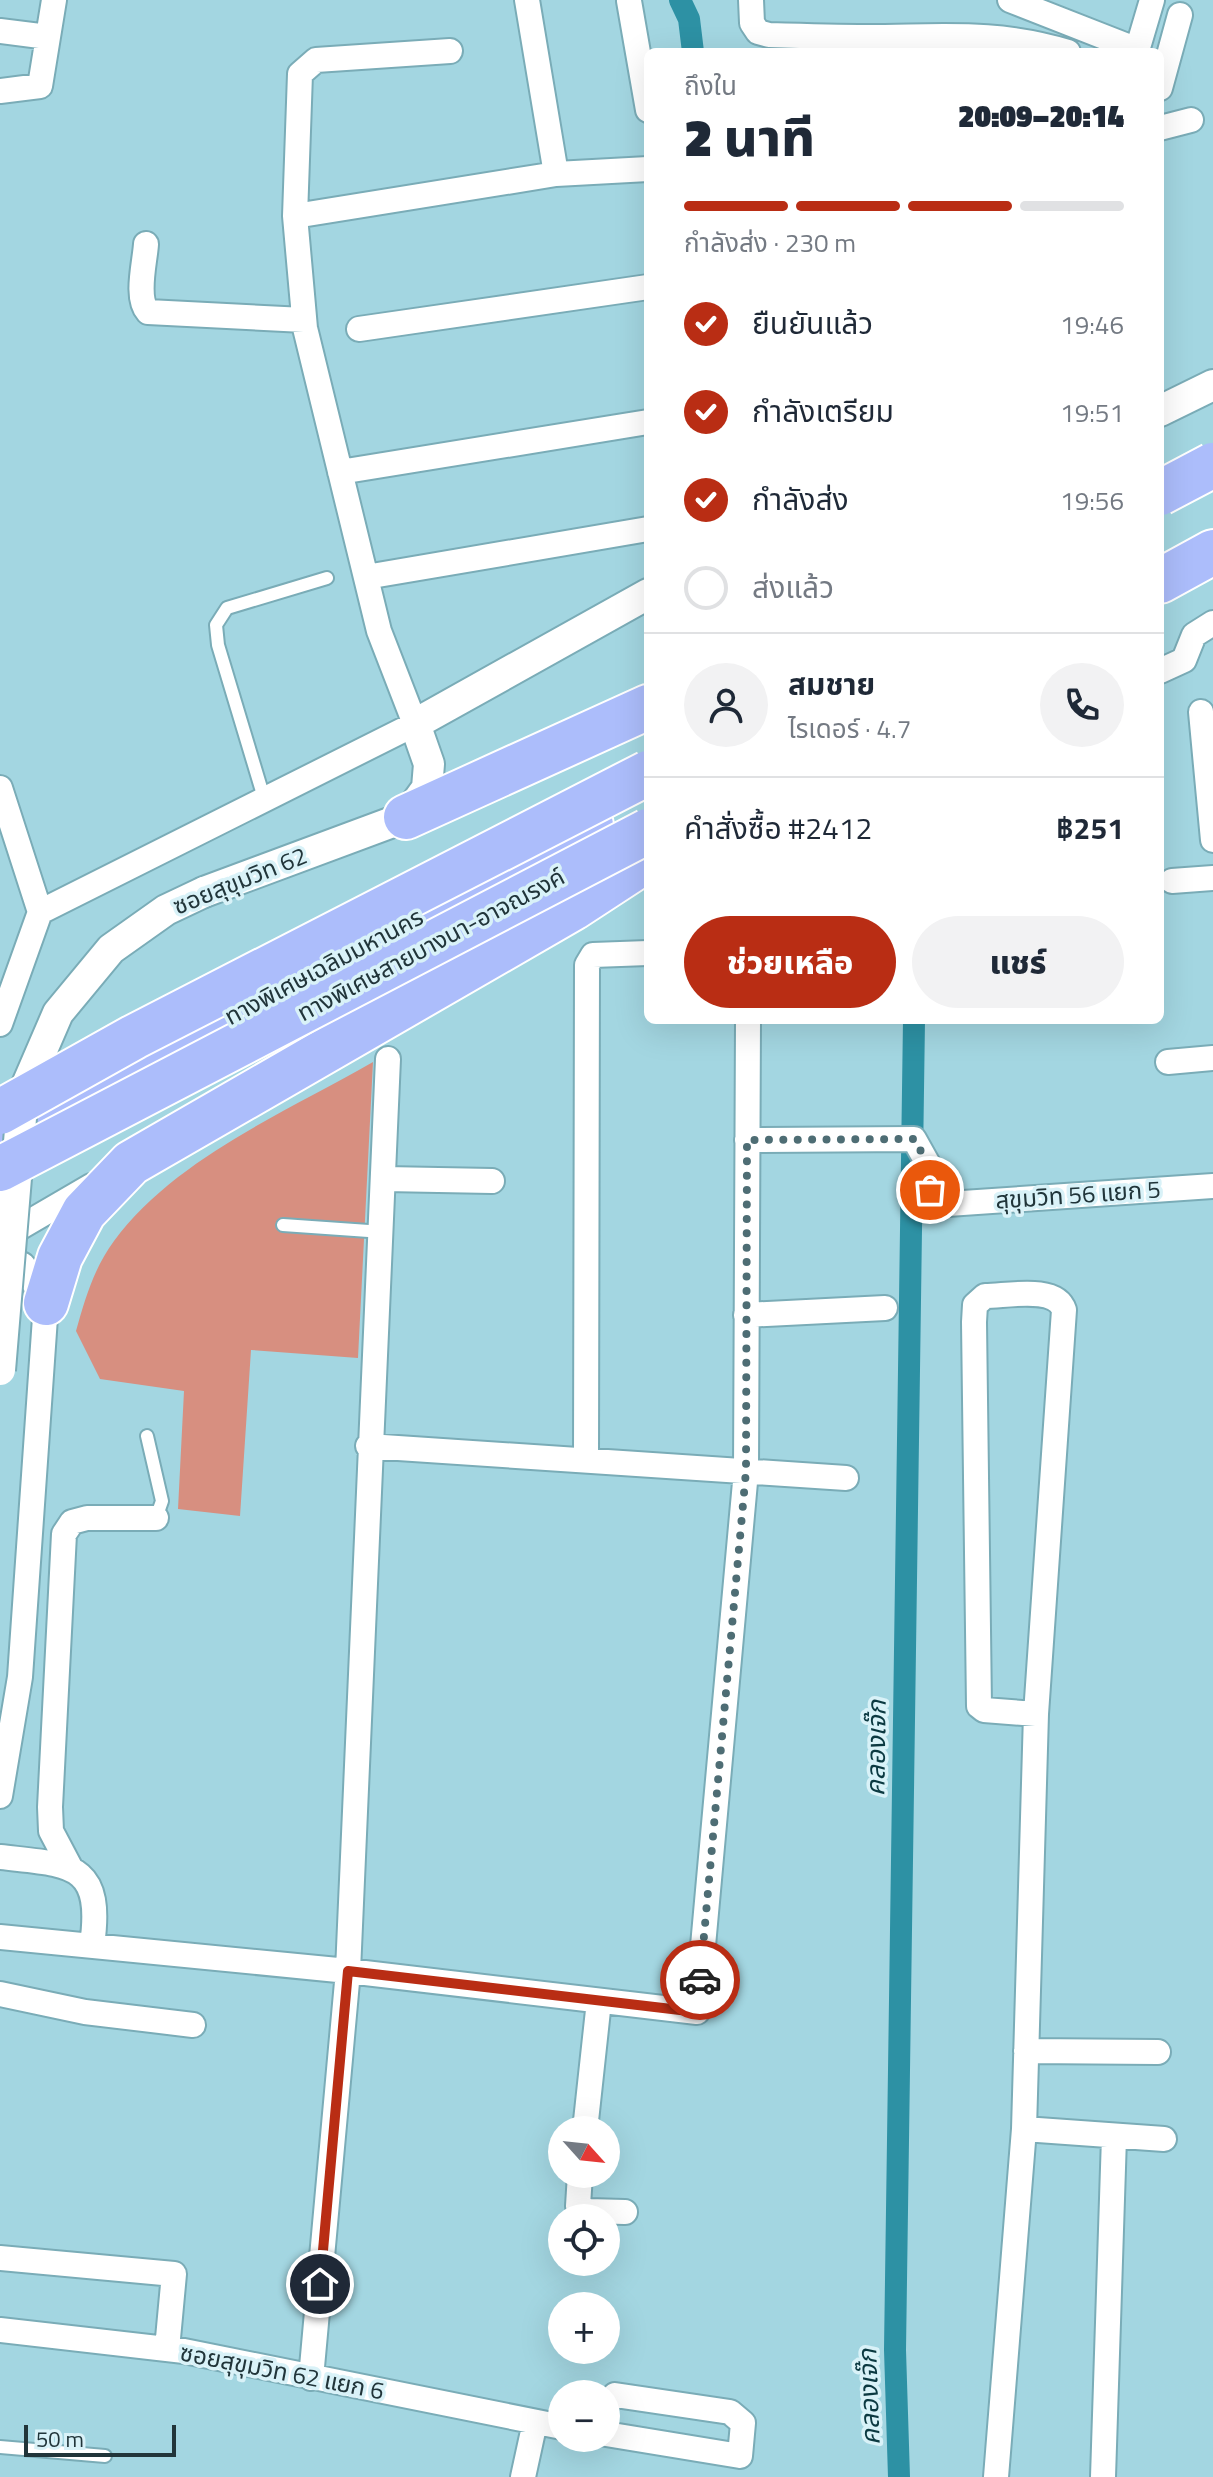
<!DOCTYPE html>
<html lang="th">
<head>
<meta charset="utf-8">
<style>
	:root { --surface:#fff; --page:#f2f2f3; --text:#1f2937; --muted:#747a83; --line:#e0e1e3; --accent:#b92d14 }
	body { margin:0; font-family:"Titillium Web","Noto Sans Thai",sans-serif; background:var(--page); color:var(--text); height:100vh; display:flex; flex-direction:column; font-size:30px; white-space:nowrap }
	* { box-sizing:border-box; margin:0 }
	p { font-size:26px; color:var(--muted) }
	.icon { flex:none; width:44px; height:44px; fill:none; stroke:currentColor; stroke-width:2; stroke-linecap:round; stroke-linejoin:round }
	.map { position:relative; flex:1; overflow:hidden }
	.details { position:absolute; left:644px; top:48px; width:520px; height:976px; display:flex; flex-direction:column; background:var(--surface); border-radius:12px; box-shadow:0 8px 32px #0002 }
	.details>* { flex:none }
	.needle { width:52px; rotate:117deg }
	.controls { position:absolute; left:548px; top:2116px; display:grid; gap:16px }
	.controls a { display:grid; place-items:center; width:72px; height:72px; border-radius:50%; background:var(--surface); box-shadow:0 8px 32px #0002; font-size:40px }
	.scale { position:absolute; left:24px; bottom:20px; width:152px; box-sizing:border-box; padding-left:8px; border:4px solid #21353a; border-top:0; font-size:22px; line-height:28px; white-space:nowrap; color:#21353a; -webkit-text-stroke:6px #d9f2f8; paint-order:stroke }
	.pin { position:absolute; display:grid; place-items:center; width:68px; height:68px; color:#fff; margin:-34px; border:4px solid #fff; border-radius:50%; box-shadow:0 2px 8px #0007 }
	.courier { position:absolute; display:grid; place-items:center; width:80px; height:80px; margin:-40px; border:6px solid #b92d14; border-radius:50%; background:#fff; color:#222; box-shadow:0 2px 10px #0007 }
	.overview em { font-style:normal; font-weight:800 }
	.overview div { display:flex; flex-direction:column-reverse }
	.overview { display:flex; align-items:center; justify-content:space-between; height:136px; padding:0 40px }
	h1 { font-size:52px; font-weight:800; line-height:60px }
	.bar { display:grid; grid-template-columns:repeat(4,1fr); gap:12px 8px; align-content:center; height:96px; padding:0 40px }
	.bar i { height:10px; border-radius:6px; background:var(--line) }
	.bar .on { background:var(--accent) }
	.bar p { grid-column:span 4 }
	.line { display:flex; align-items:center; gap:20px; padding:0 40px; border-top:2px solid var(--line) }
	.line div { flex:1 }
	.round { display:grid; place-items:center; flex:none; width:84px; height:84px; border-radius:42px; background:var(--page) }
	ol { padding:0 40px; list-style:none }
	li { display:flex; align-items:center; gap:24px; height:88px }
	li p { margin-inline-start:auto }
	li .icon { padding:8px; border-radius:50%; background:var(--accent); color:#fff; stroke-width:4 }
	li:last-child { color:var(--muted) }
	li i { width:44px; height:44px; border:4px solid var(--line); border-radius:50% }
	.primary-button { display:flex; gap:16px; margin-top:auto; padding:16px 40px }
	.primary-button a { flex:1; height:92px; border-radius:48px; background:var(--accent); color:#fff; font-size:32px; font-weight:800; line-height:92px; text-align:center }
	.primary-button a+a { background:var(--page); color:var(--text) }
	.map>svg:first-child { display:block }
	.green { fill:#d78f80 }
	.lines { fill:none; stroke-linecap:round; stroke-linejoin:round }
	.canal { stroke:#2d91a4; stroke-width:22 }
	.service-casing { stroke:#7aacb7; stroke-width:16 }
	.minor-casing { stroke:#7aacb7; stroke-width:28 }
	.tertiary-casing { stroke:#7aacb7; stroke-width:34 }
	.motorway-casing { stroke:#fff; stroke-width:48 }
	.service { stroke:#fff; stroke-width:12 }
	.minor { stroke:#fff; stroke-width:24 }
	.tertiary { stroke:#fff; stroke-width:30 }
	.motorway { stroke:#acbdfb; stroke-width:44 }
	.tertiary-bridge-casing { stroke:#7aacb7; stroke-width:34; stroke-linecap:butt }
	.motorway-bridge-casing { stroke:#fff; stroke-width:48; stroke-linecap:butt }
	.tertiary-bridge { stroke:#fff; stroke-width:30 }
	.motorway-bridge { stroke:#acbdfb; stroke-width:44 }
	.done { stroke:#4e6d74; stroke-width:8; stroke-dasharray:0 14.4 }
	.route { stroke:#b92d14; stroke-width:10 }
	.labels { text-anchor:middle; stroke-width:7; stroke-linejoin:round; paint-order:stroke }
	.street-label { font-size:24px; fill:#21353a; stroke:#d9f2f8 }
	.water-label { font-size:26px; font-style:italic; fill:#0b3941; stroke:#d9f2f8 }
</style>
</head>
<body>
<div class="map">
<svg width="1213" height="2477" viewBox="0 0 1213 2477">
	<rect width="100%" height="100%" fill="#a3d6e1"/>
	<path class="green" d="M373 1062 358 1358 251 1350 240 1516 178 1509 184 1391 100 1379 76 1331C85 1299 94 1268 114 1241 174 1159 286 1112 373 1062Z"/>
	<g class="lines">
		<path class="canal" d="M680 0 689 19 693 52
			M899 2477 895 2350 914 1020"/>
		<g class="service-casing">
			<path id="service" d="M264 798 218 645 216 625 227 608 327 578
				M283 1225 383 1232
				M147 1436 162 1501 156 1518
				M0 2447 105 2456"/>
		</g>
		<g class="minor-casing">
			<path id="minor" d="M527 0 556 174 648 169
				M751 0 752 23 758 32 769 35C802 36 835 37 867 37 940 37 996 30 1068 52
				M1010 0 1135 49
				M629 1 648 110
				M0 31 48 37
				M1129 52 1139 44 1152 0
				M1160 88 1180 15
				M0 91 40 86 54 0
				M1160 128 1191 120
				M295 216 556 174
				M146 244C145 262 135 298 148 312L304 320
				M359 329 648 287
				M340 472 648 422
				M366 577 648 529
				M1160 671 1184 660 1194 635 1213 623
				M1201 712 1213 840
				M0 788 40 912
				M1172 881 1213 878
				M0 1024 40 912 415 724 379 631 305 328 295 216 300 74 316 60 450 51
				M1168 1062 1213 1058
				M747 1140 914 1139 928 1164 930 1190 948 1204 1213 1186
				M385 1179 492 1181
				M2 1238 91 1186
				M0 1254 23 1265 46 1303 20 1677 0 1796
				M746 1315 885 1308
				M368 1446 846 1478
				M586 1460 587 965 593 955 648 953
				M0 1857C69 1865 104 1861 92 1945
				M70 1867 51 1831 50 1807 64 1534 72 1522 87 1518H156
				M0 1937 348 1971 697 2012 746 1471 748 1020
				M0 1994 85 2012 193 2025
				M1026 2051 1158 2052
				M1024 2129 1164 2139
				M585 2130 599 2001
				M580 2174 578 2206 588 2211 625 2212
				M0 2258 174 2274 167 2349
				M0 2330 184 2351 562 2427
				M311 2378 348 1971 388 1059
				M606 2404 615 2395 730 2412 743 2423 740 2456 606 2434
				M523 2477 535 2422
				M996 2477 1024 2129 1036 1714 1064 1310C1056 1285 1007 1296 985 1296L975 1305 974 1322 979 1706 984 1710 1036 1714
				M1103 2477 1114 2137"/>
		</g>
		<g class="tertiary-casing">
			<path id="tertiary" d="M1160 411 1213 385
				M204 892 406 817 427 788 429 764 415 724 648 594"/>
		</g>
		<g class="motorway-casing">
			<path id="motorway" d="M1160 581 1213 552
				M406 817 648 707
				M0 1140 591 825
				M46 1303 60 1257 84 1212 131 1163 573 908 648 859"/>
		</g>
		<use href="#service" class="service"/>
		<use href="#minor" class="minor"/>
		<use href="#tertiary" class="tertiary"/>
		<use href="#motorway" class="motorway"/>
		<g class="tertiary-bridge-casing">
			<path id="tertiary-bridge" d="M0 1370 23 1094 58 1013 111 949 166 910 204 892"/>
		</g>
		<g class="motorway-bridge-casing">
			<path id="motorway-bridge" d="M1160 493 1213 465
				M0 1112 134 1037 648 773
				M0 1169 648 831"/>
		</g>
		<use href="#tertiary-bridge" class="tertiary-bridge"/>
		<use href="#motorway-bridge" class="motorway-bridge"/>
	</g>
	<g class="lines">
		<path class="done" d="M700 1980 746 1471 747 1140 914 1139 928 1164 930 1190"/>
		<path class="route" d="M320 2284 348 1971 697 2012 700 1980"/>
	</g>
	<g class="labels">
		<g class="street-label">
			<text transform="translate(240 881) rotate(-22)" y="8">ซอยสุขุมวิท 62</text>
			<text transform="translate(431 945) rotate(-28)" y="8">ทางพิเศษสายบางนา-อาจณรงค์</text>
			<text transform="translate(324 967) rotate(-28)" y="8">ทางพิเศษเฉลิมมหานคร</text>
			<text transform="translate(1078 1195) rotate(-4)" y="8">สุขุมวิท 56 แยก 5</text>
			<text transform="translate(282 2372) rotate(11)" y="8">ซอยสุขุมวิท 62 แยก 6</text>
		</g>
		<g class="water-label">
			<text transform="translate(876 1748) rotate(-89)" y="9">คลองเจ๊ก</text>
			<text transform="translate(869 2397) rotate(-92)" y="9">คลองเจ๊ก</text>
		</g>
	</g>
</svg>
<div class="controls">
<a><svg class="needle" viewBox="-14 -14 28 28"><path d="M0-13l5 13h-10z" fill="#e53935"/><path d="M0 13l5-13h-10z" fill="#747a83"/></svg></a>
<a><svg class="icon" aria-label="locate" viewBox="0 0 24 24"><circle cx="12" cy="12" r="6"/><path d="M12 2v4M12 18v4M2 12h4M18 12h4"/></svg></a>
<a>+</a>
<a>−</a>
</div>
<div class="scale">50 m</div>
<div class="pin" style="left:930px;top:1190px;background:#ea580c"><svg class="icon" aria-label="bag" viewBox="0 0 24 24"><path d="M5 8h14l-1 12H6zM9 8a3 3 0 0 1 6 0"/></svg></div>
<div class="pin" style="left:320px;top:2284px;background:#1f2937"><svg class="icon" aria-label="home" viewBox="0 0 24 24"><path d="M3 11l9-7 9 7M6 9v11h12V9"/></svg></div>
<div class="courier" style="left:700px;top:1980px"><svg class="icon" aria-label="car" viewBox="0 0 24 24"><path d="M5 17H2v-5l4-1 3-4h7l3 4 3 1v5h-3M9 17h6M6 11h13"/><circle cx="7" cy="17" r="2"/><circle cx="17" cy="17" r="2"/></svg></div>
<section class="details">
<div class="overview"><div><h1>2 นาที</h1><p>ถึงใน</p></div><em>20:09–20:14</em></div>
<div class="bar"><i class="on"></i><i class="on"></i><i class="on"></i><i></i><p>กำลังส่ง · 230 m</p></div>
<ol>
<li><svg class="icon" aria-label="check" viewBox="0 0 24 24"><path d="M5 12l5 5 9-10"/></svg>ยืนยันแล้ว<p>19:46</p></li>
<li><svg class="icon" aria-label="check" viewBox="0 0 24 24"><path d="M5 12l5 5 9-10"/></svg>กำลังเตรียม<p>19:51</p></li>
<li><svg class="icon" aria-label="check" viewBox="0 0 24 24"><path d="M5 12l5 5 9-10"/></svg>กำลังส่ง<p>19:56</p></li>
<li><i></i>ส่งแล้ว</li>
</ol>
<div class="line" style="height:144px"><a class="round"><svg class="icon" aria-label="person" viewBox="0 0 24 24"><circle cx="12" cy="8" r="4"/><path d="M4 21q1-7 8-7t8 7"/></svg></a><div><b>สมชาย</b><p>ไรเดอร์ · 4.7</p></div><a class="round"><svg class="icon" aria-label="phone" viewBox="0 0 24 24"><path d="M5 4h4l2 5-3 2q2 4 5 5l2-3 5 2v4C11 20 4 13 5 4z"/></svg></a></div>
<div class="line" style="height:104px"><div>คำสั่งซื้อ #2412</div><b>฿251</b></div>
<div class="primary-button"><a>ช่วยเหลือ</a><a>แชร์</a></div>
</section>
</div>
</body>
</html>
